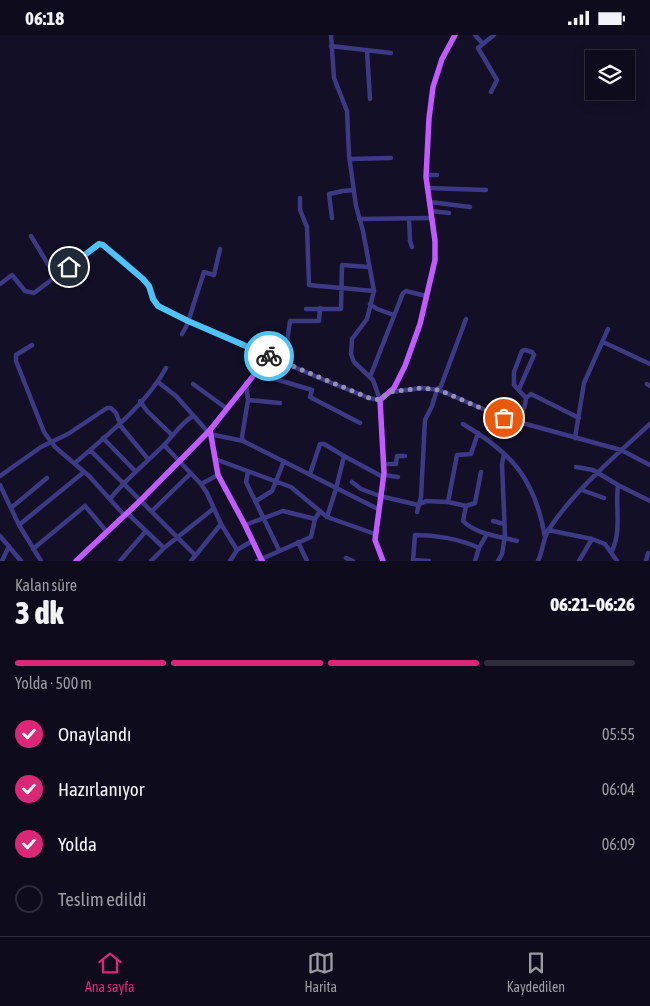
<!DOCTYPE html>
<html lang="tr">
<head>
<meta charset="utf-8">
<style>
	:root { --surface:#0e0b1c; --page:#1c1929; --text:#f1f3f6; --muted:#9b9ba3; --line:#2e2b3b; --accent:#db2777 }
	body { margin:0; font-family:"Asap Condensed",sans-serif; background:var(--page); color:var(--text); height:100vh; display:flex; flex-direction:column; font-size:19px; white-space:nowrap }
	* { box-sizing:border-box; margin:0 }
	p { font-size:16px; color:var(--muted) }
	.icon { flex:none; width:28px; height:28px; fill:none; stroke:currentColor; stroke-width:2; stroke-linecap:round; stroke-linejoin:round }
	.map { position:relative; height:526px; overflow:hidden }
	.panel { display:flex; flex-direction:column; background:var(--surface); flex:1 }
	.panel>* { flex:none }
	.buttons { position:absolute; left:585px; top:15px; display:grid; gap:10px }
	.buttons a { display:grid; place-items:center; width:50px; height:50px; border-radius:0px; background:var(--surface); box-shadow:0 2px 12px #0003,0 0 0 1px var(--line); font-size:25px }
	.pin { position:absolute; display:grid; place-items:center; width:42px; height:42px; color:#fff; margin:-21px; border:2px solid #fff; border-radius:50%; box-shadow:0 1px 5px #0007 }
	.courier { position:absolute; display:grid; place-items:center; width:50px; height:50px; margin:-25px; border:4px solid #4fc3f7; border-radius:50%; background:#fff; color:#222; box-shadow:0 1px 6px #0007 }
	.head em { font-style:normal; font-weight:800 }
	.head div { display:flex; flex-direction:column-reverse }
	.head { display:flex; align-items:center; justify-content:space-between; height:85px; padding:0 15px }
	h1 { font-size:32px; font-weight:800; line-height:38px }
	.bar { display:grid; grid-template-columns:repeat(4,1fr); gap:8px 5px; align-content:center; height:60px; padding:0 15px }
	.bar i { height:6px; border-radius:4px; background:var(--line) }
	.bar .selected { background:var(--accent) }
	.bar p { grid-column:span 4 }
	ol { padding:0 15px; list-style:none }
	li { display:flex; align-items:center; gap:15px; height:55px }
	li p { margin-inline-start:auto }
	li .icon { padding:5px; border-radius:50%; background:var(--accent); color:#fff; stroke-width:4 }
	li:last-child { color:var(--muted) }
	li i { width:28px; height:28px; border:2px solid var(--line); border-radius:50% }
	.status { display:flex; justify-content:space-between; align-items:center; height:35px; padding:0 25px; background:var(--surface); direction:ltr }
	.status svg { height:14px; fill:currentColor }
	.menu { display:flex; justify-content:space-around; align-items:center; height:70px; border-top:1px solid var(--line); background:var(--surface); font-size:14px; color:var(--muted) }
	.menu a { display:grid; justify-items:center; gap:2px }
	.menu .selected { color:var(--accent) }
	.map>svg:first-child { display:block }
	.lines { fill:none; stroke-linecap:round; stroke-linejoin:round }
	.minor { stroke:#3d3a85; stroke-width:4.5 }
	.major { stroke:#c25bff; stroke-width:5.5 }
	.done { stroke:#948fb3; stroke-width:5; stroke-dasharray:0 9 }
	.route { stroke:#4fc3f7; stroke-width:6 }
</style>
</head>
<body>
<div class="status"><b>06:18</b><svg viewBox="0 0 49 12"><path d="M0 12V9h3v3zM5 12V6h3v6zM10 12V3h3v9zM15 12V0h3v12zM26 1h20v11H26zM47 4h2v5h-2z"/></svg></div>
<div class="map">
<svg width="650" height="526" viewBox="0 0 650 526">
	<rect width="100%" height="100%" fill="#130f26"/>
	<g class="lines">
		<path class="minor" d="M475 0 483 9
			M331 11 391 18
			M367 15 370 64
			M491 57 497 45 478 13 494 0
			M350 124 391 123
			M426 140H437
			M427 153 486 155
			M300 163V175L307 192 309 250 374 256
			M430 167 470 172
			M431 176 449 178
			M332 183 329 159 343 156 354 155
			M359 184 432 183
			M409 184 410 206 412 212
			M31 201 55 241
			M0 249 12 240 25 256 34 258 99 209 103 210C117 220 137 235 147 249 157 261 150 266 167 276L317 342 369 363 380 365 373 345 354 327 351 319 352 304 367 284 374 256 363 196 356 171 349 120 347 76 334 43 331 0
			M370 269 377 274 394 280
			M306 274H341L342 230 369 232
			M182 299 187 290 204 237 214 240 220 214
			M603 307 650 329
			M32 310 16 320V326L44 397 55 412 89 441 125 481
			M256 315 267 300
			M277 324 287 307 290 286H319L320 273
			M255 338 312 355 310 362 360 388
			M370 342 403 258 406 256 426 261
			M158 347 176 361 208 397
			M193 349 226 373
			M647 349 650 351
			M391 357 422 353 439 355 504 383 621 415 650 430
			M526 363 531 359 579 383
			M248 365 280 368
			M140 366 147 376 172 400
			M518 388 525 370 526 363 514 350V337L522 316 525 315 532 317 534 320 519 354
			M119 389 148 424
			M463 389C512 418 535 444 545 502
			M210 399 243 406 378 474
			M103 403 135 436
			M575 403 584 348 608 294
			M243 406 242 402 248 365 246 348
			M164 410 201 449 207 458 221 489 237 515
			M90 415 195 520
			M344 421 383 442
			M215 424 291 452 327 482 375 499
			M75 428C107 400 145 371 166 333
			M384 429H396L397 421H405
			M576 432 593 435 618 450
			M248 437 246 447 279 515
			M310 439 320 409H324L344 421 336 454 327 482
			M384 440 398 442
			M0 441 41 412 68 399 107 373H111L116 378 120 388
			M352 447 361 454 380 461 418 470 426 466 448 467 466 471 475 468 481 437
			M201 449 218 440
			M0 450 19 490 41 526
			M582 455 604 463
			M110 464C126 444 145 429 163 411 173 401 181 388 193 381
			M256 466 272 456 284 426
			M448 467 457 420 471 419 478 398
			M466 471 463 486C477 500 499 501 517 506
			M11 473 47 443
			M152 476 190 439
			M417 477 421 462 425 385 432 371 437 355 441 351 466 284
			M127 478 164 513
			M493 486 504 489
			M19 490 84 437
			M245 490 283 476 315 484
			M548 495 592 504 605 509 617 526
			M0 501 21 526
			M298 507 307 526
			M33 514 85 471 107 497
			M612 516C622 495 615 472 618 450L650 466
			M346 523 353 526
			M413 525 429 526
			M2 526 9 511
			M120 526 146 496
			M151 526 164 513 213 474
			M191 526 221 489
			M230 526 237 515 252 506
			M257 526 311 502 315 484 320 476
			M413 526 415 500C435 500 461 504 479 513
			M475 526 479 513 487 499
			M498 526 502 519 505 501 502 429 504 419
			M538 526C543 516 543 503 549 494 575 455 616 420 650 389
			M579 526 592 504
			M646 526 648 518"/>
		<path class="major" d="M210 395 218 440 245 490 262 526
			M76 526 141 465 210 395 269 321
			M383 526 375 505 384 438 380 365 394 353 405 331 420 289 435 225V206L426 142 429 83 433 52 442 24 455 0"/>
	</g>
	<g class="lines">
		<path class="done" d="M269 321 369 363 380 365 389 357 422 353 439 355 504 383"/>
		<path class="route" d="M69 232 99 209 103 210 143 244 149 251 153 264 158 271 188 286 269 321"/>
	</g>
</svg>
<div class="buttons">
<a><svg class="icon" aria-label="layers" viewBox="0 0 24 24"><path d="M12 4l9 5-9 5-9-5zM3 14l9 5 9-5"/></svg></a>
</div>
<div class="pin" style="left:504px;top:383px;background:#ea580c"><svg class="icon" aria-label="bag" viewBox="0 0 24 24"><path d="M5 8h14l-1 12H6zM9 8a3 3 0 0 1 6 0"/></svg></div>
<div class="pin" style="left:69px;top:232px;background:#1f2937"><svg class="icon" aria-label="home" viewBox="0 0 24 24"><path d="M3 11l9-7 9 7M6 9v11h12V9"/></svg></div>
<div class="courier" style="left:269px;top:321px"><svg class="icon" aria-label="bike" viewBox="0 0 24 24"><circle cx="6" cy="16" r="4"/><circle cx="18" cy="16" r="4"/><path d="M6 16l4-8h5l3 8M10 8l3 8H6M13 5h3"/></svg></div>
</div>
<section class="panel">
<div class="head"><div><h1>3 dk</h1><p>Kalan süre</p></div><em>06:21–06:26</em></div>
<div class="bar"><i class="selected"></i><i class="selected"></i><i class="selected"></i><i></i><p>Yolda · 500 m</p></div>
<ol>
<li><svg class="icon" aria-label="check" viewBox="0 0 24 24"><path d="M5 12l5 5 9-10"/></svg>Onaylandı<p>05:55</p></li>
<li><svg class="icon" aria-label="check" viewBox="0 0 24 24"><path d="M5 12l5 5 9-10"/></svg>Hazırlanıyor<p>06:04</p></li>
<li><svg class="icon" aria-label="check" viewBox="0 0 24 24"><path d="M5 12l5 5 9-10"/></svg>Yolda<p>06:09</p></li>
<li><i></i>Teslim edildi</li>
</ol>
</section>
<nav class="menu">
<a class="selected"><svg class="icon" aria-label="home" viewBox="0 0 24 24"><path d="M3 11l9-7 9 7M6 9v11h12V9"/></svg>Ana sayfa</a>
<a><svg class="icon" aria-label="map" viewBox="0 0 24 24"><path d="M3 6l6-2 6 2 6-2v14l-6 2-6-2-6 2zM9 4v14M15 6v14"/></svg>Harita</a>
<a><svg class="icon" aria-label="saved" viewBox="0 0 24 24"><path d="M7 4h10v16l-5-4-5 4z"/></svg>Kaydedilen</a>
</nav>
</body>
</html>
